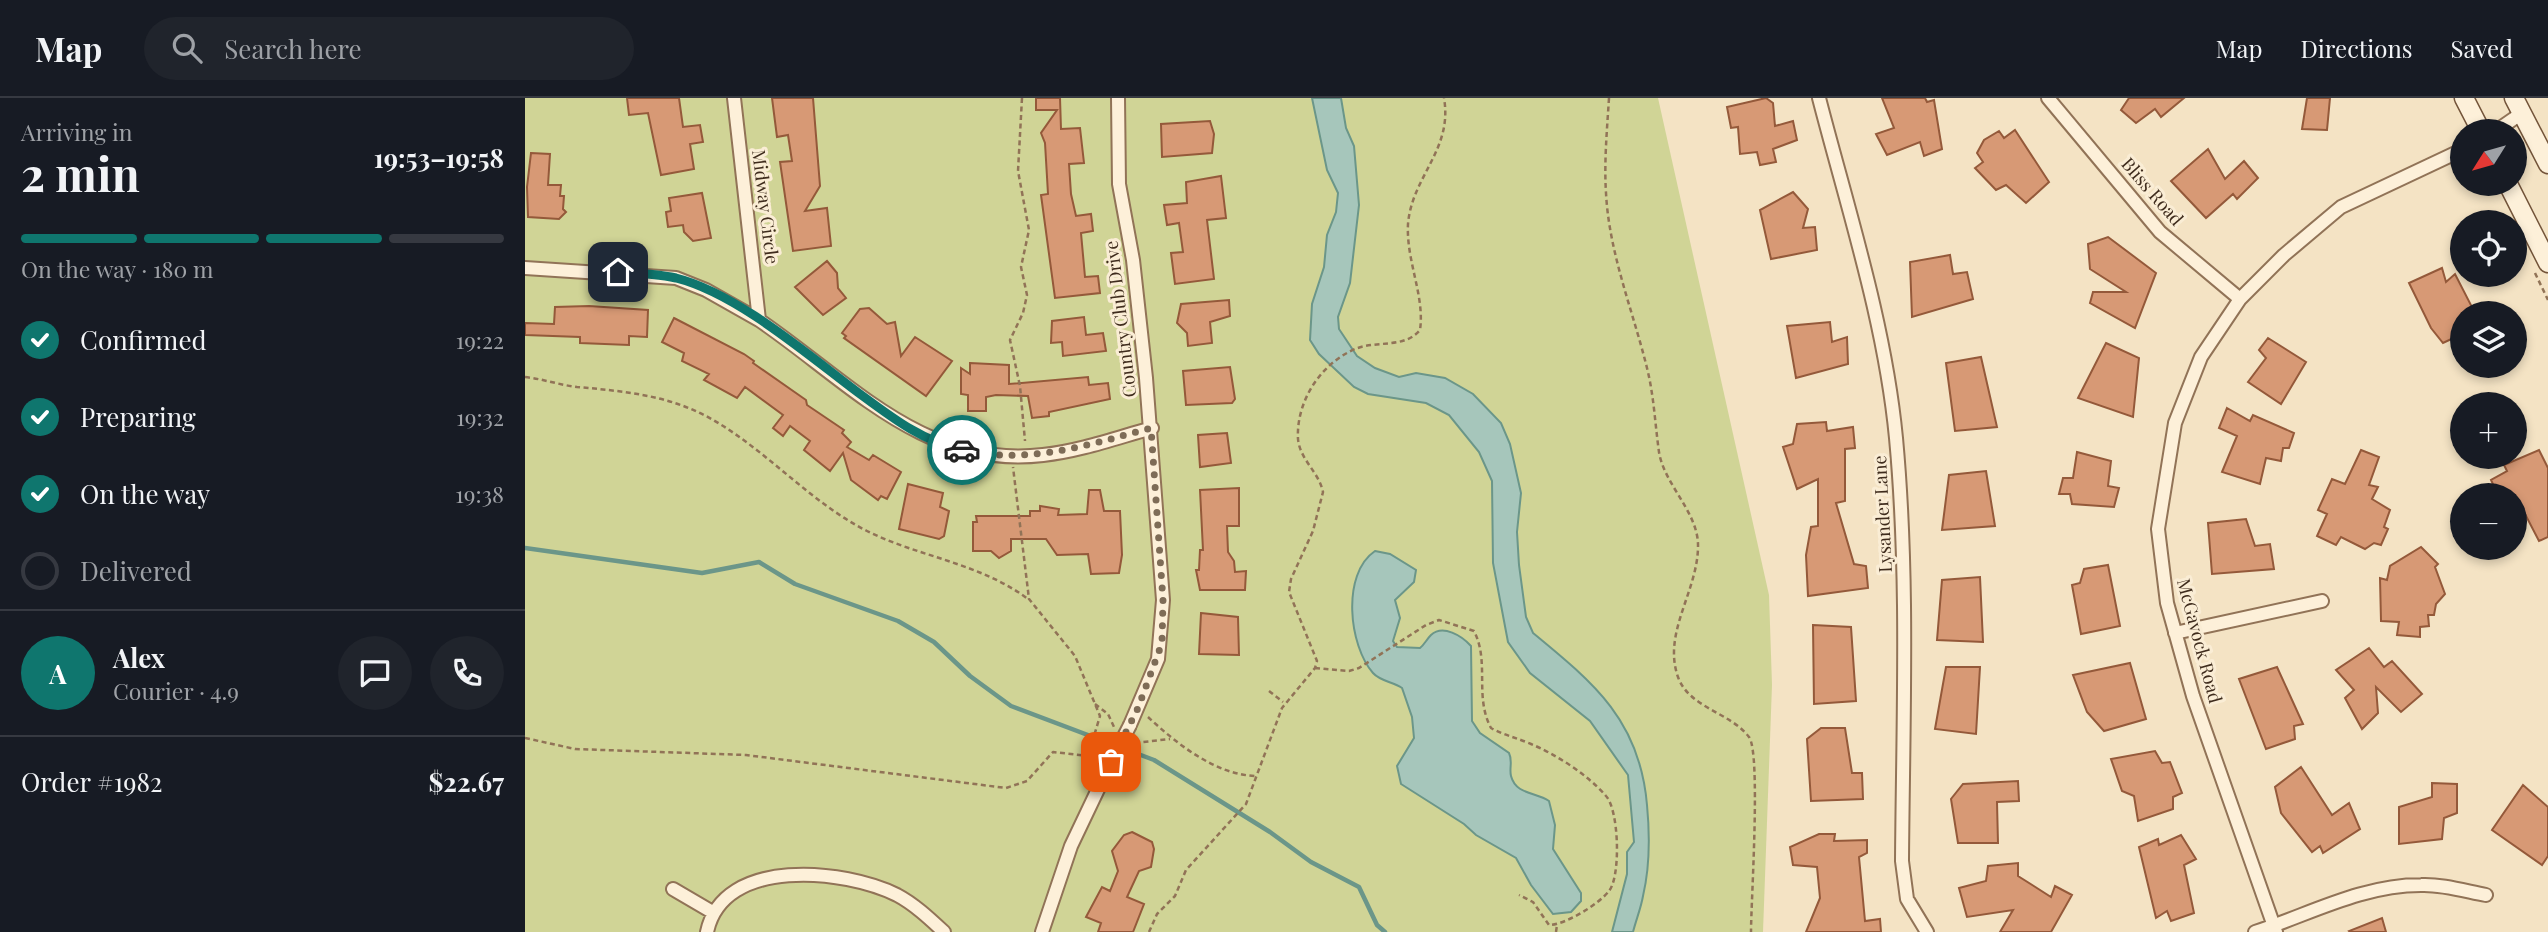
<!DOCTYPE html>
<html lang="en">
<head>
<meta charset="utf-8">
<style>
	:root { --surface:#171b24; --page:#20242c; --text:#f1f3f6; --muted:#9ea1a6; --line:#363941; --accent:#0f766e }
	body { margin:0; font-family:"Playfair Display",serif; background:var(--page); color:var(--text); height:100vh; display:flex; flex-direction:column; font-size:26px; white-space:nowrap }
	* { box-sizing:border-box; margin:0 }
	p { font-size:23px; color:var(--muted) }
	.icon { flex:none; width:38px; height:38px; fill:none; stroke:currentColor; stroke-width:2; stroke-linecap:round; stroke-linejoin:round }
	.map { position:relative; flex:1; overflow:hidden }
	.drawer { display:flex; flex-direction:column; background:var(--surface); width:525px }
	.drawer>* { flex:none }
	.needle { width:46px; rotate:233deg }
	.fabs { position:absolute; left:1925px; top:21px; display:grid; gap:14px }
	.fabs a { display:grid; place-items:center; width:77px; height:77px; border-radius:50%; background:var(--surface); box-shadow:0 4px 10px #0003; font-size:35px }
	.pin { position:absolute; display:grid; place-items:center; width:60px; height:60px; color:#fff; margin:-30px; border-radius:14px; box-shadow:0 4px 10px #0006 }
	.courier { position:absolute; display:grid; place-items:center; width:70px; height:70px; margin:-35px; border:5px solid #0f766e; border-radius:50%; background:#fff; color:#222; box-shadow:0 2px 9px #0007 }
	.overview em { font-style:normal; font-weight:700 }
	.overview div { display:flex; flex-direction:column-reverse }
	.overview { display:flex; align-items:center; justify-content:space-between; height:119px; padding:0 21px }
	h1 { font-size:46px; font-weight:700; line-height:52px }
	.bar { display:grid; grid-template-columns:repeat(4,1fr); gap:10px 7px; align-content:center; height:84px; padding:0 21px }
	.bar i { height:9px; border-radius:5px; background:var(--line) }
	.bar .current { background:var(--accent) }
	.bar p { grid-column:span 4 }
	.line { display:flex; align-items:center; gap:18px; padding:0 21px; border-top:2px solid var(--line) }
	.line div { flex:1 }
	.round { display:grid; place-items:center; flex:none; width:74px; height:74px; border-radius:37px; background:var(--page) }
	ol { padding:0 21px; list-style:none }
	li { display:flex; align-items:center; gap:21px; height:77px }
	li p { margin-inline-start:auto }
	li .icon { padding:7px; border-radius:50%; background:var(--accent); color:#fff; stroke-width:4 }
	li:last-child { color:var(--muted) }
	li i { width:38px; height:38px; border:4px solid var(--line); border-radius:50% }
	header { display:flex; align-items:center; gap:42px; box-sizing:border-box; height:98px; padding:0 35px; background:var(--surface); border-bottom:2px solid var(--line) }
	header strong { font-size:33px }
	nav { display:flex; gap:38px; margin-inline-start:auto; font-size:24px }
	.search { width:490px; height:63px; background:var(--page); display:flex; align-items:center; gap:18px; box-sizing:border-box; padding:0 24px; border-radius:38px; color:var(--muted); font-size:26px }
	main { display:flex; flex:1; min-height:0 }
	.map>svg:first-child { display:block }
	.green { fill:#d0d496 }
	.water { fill:#a6c6bb; stroke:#6b9689; stroke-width:2 }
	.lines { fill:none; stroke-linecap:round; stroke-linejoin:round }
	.stream { stroke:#6b9689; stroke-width:4.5 }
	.building { fill:#d79975; stroke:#94593a; stroke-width:2 }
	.street-casing { stroke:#917357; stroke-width:16 }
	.secondary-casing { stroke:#73543a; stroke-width:21 }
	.path { stroke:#917357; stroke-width:2.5; stroke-dasharray:5 3.5; stroke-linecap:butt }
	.street { stroke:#fdf0d9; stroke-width:12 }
	.secondary { stroke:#fdf0d9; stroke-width:18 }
	.street-bridge-casing { stroke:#917357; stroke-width:16; stroke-linecap:butt }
	.street-bridge { stroke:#fdf0d9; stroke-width:12 }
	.done { stroke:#7e6c57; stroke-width:7; stroke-dasharray:0 12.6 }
	.route { stroke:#0f766e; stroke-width:9 }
	.labels { text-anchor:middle; stroke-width:6; stroke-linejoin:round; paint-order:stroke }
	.street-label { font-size:18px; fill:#3f2c1d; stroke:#faedd5 }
</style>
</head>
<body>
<header>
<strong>Map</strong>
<div class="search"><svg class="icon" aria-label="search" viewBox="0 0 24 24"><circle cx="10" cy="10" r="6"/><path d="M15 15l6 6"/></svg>Search here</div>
<nav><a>Map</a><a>Directions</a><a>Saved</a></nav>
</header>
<main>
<section class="drawer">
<div class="overview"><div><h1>2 min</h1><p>Arriving in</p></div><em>19:53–19:58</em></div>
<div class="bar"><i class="current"></i><i class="current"></i><i class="current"></i><i></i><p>On the way · 180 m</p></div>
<ol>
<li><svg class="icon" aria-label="check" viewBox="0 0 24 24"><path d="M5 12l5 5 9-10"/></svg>Confirmed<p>19:22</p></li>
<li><svg class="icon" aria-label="check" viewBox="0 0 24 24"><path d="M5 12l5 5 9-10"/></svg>Preparing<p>19:32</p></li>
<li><svg class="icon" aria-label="check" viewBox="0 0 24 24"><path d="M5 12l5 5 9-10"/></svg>On the way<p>19:38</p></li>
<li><i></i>Delivered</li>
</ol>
<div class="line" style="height:126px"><b class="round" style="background:var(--accent);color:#fff">A</b><div><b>Alex</b><p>Courier · 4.9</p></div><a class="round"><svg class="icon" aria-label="chat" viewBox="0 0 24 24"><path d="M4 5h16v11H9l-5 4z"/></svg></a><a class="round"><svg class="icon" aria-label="phone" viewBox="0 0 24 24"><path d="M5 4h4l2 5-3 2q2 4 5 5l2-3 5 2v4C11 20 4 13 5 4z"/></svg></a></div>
<div class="line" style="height:91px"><div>Order #1982</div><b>$22.67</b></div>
</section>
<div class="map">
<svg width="2023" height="834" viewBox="0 0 2023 834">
	<rect width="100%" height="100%" fill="#f4e3c4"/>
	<path class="green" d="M0 0H1133L1244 497 1247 587 1238 834H0Z"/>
	<path class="water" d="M787 0H816L821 30 829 48 834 107 825 185 813 219 814 231 832 258 850 270 874 279 891 275 920 280 948 296 976 325 985 346 996 395 992 434 994 467 1001 519 1008 535C1070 586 1115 623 1122 707 1125 738 1125 768 1118 798 1116 810 1111 822 1108 834H1087L1102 776V754L1109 744 1103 677 1065 623 1005 575 983 544 968 465 967 383 954 354 924 317 901 305 843 296 829 289 794 256 785 242 787 206 799 169 802 137 811 114 813 95 802 72Z
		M850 453 865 456 891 472 889 484 870 502 875 520 868 543 872 549 895 550C900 546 901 542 906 537 918 526 937 538 946 548L947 623 955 635 984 655C988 663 984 670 986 678 991 697 1011 694 1024 703L1030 727 1028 751 1056 795V803L1046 814 1028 816 1006 787 991 760 951 737 939 726 876 686 872 668 889 640 887 619 877 590C868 584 855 583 848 575 824 548 816 476 850 453Z"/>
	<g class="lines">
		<path class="stream" d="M0 450 177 475 234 464 270 486 373 523 409 544 445 578 486 608 629 662 745 734 786 764 834 789 852 827 860 834"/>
	</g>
	<path class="building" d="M102 0H154L158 29 175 27 178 44 165 46 169 71 136 77 123 15 104 17Z
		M247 0H288L295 88 280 113 302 110 306 148 268 153 255 64 267 63 263 37 252 39Z
		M511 0H535L536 31 555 30 559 65 544 66 546 96 551 118 566 116 568 133 556 135 560 179 573 178 575 195 530 200 516 97 523 96 520 45 516 35 532 12H511Z
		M1241 0 1248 5 1250 28 1268 23 1272 42 1248 51 1251 64 1235 67 1232 54 1215 56 1213 29 1206 30 1202 9Z
		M1357 0H1400L1402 4 1409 2 1417 51 1399 58 1395 44 1362 57 1351 36 1369 30Z
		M1604 0H1659L1636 19 1630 11 1611 25 1596 12Z
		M1782 0H1805L1802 32 1777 31Z
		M685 23 689 36 687 55 637 59 636 26Z
		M1490 32 1524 84 1501 105 1481 87 1471 92 1450 70 1458 64 1452 55 1459 42 1474 33 1479 40Z
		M1683 51 1700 81 1719 63 1733 80 1712 101 1708 96 1681 120 1646 83Z
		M6 55 25 56 23 87H36L35 98H39L38 111 41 114 34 121 3 119 2 89Z
		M696 78 701 120 682 122 689 181 650 186 646 155 658 154 654 125 642 127 639 107 662 105 661 84Z
		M1268 94 1283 111 1278 130 1290 129 1292 152 1246 161 1235 112Z
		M177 95 186 140 168 143 159 134 158 127 143 129 141 114 146 113 144 100Z
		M1583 139 1631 175 1610 230 1565 205 1568 194H1601L1565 171 1563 146Z
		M1425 157 1428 176 1442 174 1448 201 1387 219 1385 164Z
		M302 163 312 175 313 190 321 200 298 217 270 189Z
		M1917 170 1921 184 1930 176 1950 215H1937V236L1918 245 1906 230 1884 185Z
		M704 202 705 218 685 224 687 245 663 248 662 235 652 225 656 206Z
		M64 208 123 212 122 239 104 238V247L55 245V239L0 237V225L29 226 30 209Z
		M344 210 362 226 370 224 376 258 390 239 427 263 401 298 319 240 321 238 317 235 335 211Z
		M559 219 561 237 578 235 581 253 538 258 537 244 526 245 527 223Z
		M149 220 219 256 229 263 228 265 281 302 282 307 319 332 317 335 326 344 322 349 344 362 348 357 376 374 362 401 356 398 353 402 326 382 318 355 305 373 279 352 285 343 265 328 258 338 248 330 258 317 220 289 212 300 179 282 184 276 157 263 159 255 137 244Z
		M1305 224 1307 244 1322 239 1323 266 1271 280 1262 228Z
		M1743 240 1781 264 1756 306 1723 284 1741 260 1734 252Z
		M1581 245 1614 260 1608 319 1553 300Z
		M1456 259 1472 329 1430 333 1421 265Z
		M445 265 484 267V286L563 279 564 287 583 285 585 301 524 314V318L507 320 503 298 471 297 461 299V313H443V297L436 296V270L445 276Z
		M705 269 710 301 707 305 661 307 658 273Z
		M1702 310 1725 323 1728 317 1769 335 1764 350H1758L1756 363 1741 360 1735 386 1697 374 1712 338 1694 330Z
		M1301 324 1302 333 1328 329 1330 350 1320 351V403L1311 405 1329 466 1341 468 1343 490 1283 498 1281 457 1286 429 1293 428V381L1272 391 1258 349 1268 346 1272 326Z
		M702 335 706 365 675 369 673 337Z
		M1836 352 1854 359 1844 387 1853 389 1847 401 1865 412 1859 429 1863 431 1856 447 1849 445 1840 451 1816 439 1811 447 1792 438 1802 416 1793 412 1807 381 1820 386Z
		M2014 352 2023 370V439L2014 443 1999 414 1990 418V397H1973L1966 382 1982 373 1979 367Z
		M1552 354 1586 363 1583 388 1594 390 1589 409 1547 406 1545 396H1534L1538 380H1548Z
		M1461 373 1470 428 1417 432 1424 377Z
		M383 386 418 395 415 409 424 413 419 438 414 441 374 431Z
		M714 390V428H702L703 454 709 463 710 474 721 473 720 492H675L671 472H674L675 452H678L675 392Z
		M564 392H575L579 413H595L597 457 594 475 566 476 563 456 532 457 521 441H486V453L474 460 466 453H448V424H452L451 418H505V413H515V408L534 411 533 417 562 416Z
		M1721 421 1730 448 1745 446 1749 471 1687 476 1683 425Z
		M1896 449 1913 466 1910 469 1920 496 1911 506 1909 517H1903L1904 528 1895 529V539L1872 537 1874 524 1856 523 1855 480 1862 482 1865 468Z
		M1583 467 1595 528 1556 536 1547 487 1555 485 1559 471Z
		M1455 479 1458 544 1412 542 1417 482Z
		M676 515 713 519 714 557 674 556Z
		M1288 527 1326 529 1331 603 1289 606Z
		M1844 550 1859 569 1867 563 1897 596 1876 614 1851 589 1853 615 1837 631 1820 600 1829 592 1811 572Z
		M1605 565 1621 621 1579 633 1562 614 1548 577Z
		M1421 569H1455L1451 636 1410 631Z
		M1752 569 1778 626 1769 628 1770 641 1741 651 1714 581Z
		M1296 630H1320L1327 675H1337L1338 701 1286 703 1282 641Z
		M1630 653 1637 665 1645 664 1657 695 1648 699V711L1613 723 1609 698 1597 693 1586 661Z
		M1776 669 1807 717 1824 705 1835 731 1798 755 1795 748 1787 754 1756 715 1750 689Z
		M1493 683 1494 703 1472 704 1473 745H1433L1426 701 1438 686Z
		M1907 685 1932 686V715L1919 720 1917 741 1874 746V709L1907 699Z
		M1998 687 2023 709V758L2017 767 1967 732Z
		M607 734 627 744 629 751 626 769 614 773 602 799 619 806 608 834H573L576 825 561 819 577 789 585 793 593 773 587 753 599 737Z
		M1294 736H1310L1309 743 1342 742V755L1334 759 1340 823 1355 821 1356 834H1281L1295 800 1292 769 1268 767 1265 749Z
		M1656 737 1671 761 1659 767 1669 815 1646 823 1642 813 1631 820 1614 749 1633 741 1634 747Z
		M1493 765V778L1526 799 1530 788 1547 797 1526 834H1475L1488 812 1442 819 1434 790 1461 783 1463 768Z
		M1857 820 1861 834H1825L1824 833Z"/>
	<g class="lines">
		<g class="street-casing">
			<path id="street" d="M593 0 594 86 608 162 621 280 638 502 633 561 605 627
				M1294 0C1323 112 1360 225 1371 340 1384 480 1378 622 1377 763L1382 801 1402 834
				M1523 0 1635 134 1715 201
				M1971 33 1997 15
				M0 170 151 180 181 192 234 222 209 0
				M234 222C325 284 399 371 518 357 555 353 591 340 627 330
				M1650 535 1797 503
				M148 791 189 815
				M182 834C198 758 320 771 372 797 389 806 404 820 419 834
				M517 834 546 748 586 664
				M1730 834C1785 816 1837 787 1896 787 1917 786 1940 793 1961 797
				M1751 834 1668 598 1642 505 1633 431 1650 325 1676 259 1715 201 1759 157 1816 109 1937 52"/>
		</g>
		<g class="secondary-casing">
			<path id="secondary" d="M1939 0 1956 33
				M1989 0 2023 66
				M1983 86 2023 165"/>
		</g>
		<path class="path" d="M497 0 493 73 504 132 496 169 502 197 498 215 485 242 495 288 500 343
			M1084 0C1082 32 1079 64 1081 95 1084 155 1108 213 1122 270 1129 298 1130 326 1134 354 1139 386 1172 413 1173 446 1174 492 1137 534 1153 579 1164 610 1205 614 1224 639 1236 655 1226 803 1226 834
			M2010 175 2023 202
			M0 279C18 281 35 287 52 289 97 293 141 297 181 318 239 349 283 403 342 433 394 459 455 465 503 501
			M790 570 824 573 834 570 901 527 914 522 949 533C965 564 949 598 966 630 979 637 992 640 1006 646 1032 657 1063 677 1081 698 1094 712 1096 778 1084 793 1074 806 1040 827 1024 827L1008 804 994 797
			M744 593 758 604
			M570 606 583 616 589 629
			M623 619C652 646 691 677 731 678
			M0 640 50 651 221 657 481 690 502 683 528 654 563 658 575 618 550 558 504 501 488 369
			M610 645 645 641
			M624 834 632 816 650 798 661 772 721 706 757 610 790 570 792 563 764 494 766 481 788 433 798 394C794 374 775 362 773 341 771 304 795 266 830 251 852 242 879 251 895 232 900 198 881 163 883 126 887 78 928 52 919 0
			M1031 834 1032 827"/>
		<use href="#street" class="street"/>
		<use href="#secondary" class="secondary"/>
		<g class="street-bridge-casing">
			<path id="street-bridge" d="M586 664 605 627"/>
		</g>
		<use href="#street-bridge" class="street-bridge"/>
	</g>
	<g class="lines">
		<path class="done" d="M437 352C504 367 563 347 626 330L638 502 637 545 613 610 586 664"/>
		<path class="route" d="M93 174C112 175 132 176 151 180 211 195 282 256 331 293 365 318 396 343 437 352"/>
	</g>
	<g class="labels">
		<g class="street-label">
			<text transform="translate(1627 94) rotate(49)" y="6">Bliss Road</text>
			<text transform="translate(240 109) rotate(83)" y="6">Midway Circle</text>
			<text transform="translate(596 221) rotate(-97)" y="6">Country Club Drive</text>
			<text transform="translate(1358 416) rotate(-93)" y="6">Lysander Lane</text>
			<text transform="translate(1674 543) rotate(75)" y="6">McGavock Road</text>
		</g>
	</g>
</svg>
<div class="fabs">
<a><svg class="needle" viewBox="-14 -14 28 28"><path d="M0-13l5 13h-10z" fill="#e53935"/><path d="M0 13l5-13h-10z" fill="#9ea1a6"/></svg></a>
<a><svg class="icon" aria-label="locate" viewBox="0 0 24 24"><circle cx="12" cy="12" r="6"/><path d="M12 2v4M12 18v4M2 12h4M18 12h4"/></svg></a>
<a><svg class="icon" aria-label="layers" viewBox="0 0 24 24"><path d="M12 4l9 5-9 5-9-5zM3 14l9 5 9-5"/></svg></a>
<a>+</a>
<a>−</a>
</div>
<div class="pin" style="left:586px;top:664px;background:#ea580c"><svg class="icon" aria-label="bag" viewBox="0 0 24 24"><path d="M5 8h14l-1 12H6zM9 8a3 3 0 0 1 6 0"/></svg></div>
<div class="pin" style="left:93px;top:174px;background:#1f2937"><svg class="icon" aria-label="home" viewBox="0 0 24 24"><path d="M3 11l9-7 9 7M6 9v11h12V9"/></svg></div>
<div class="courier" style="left:437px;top:352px"><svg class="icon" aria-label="car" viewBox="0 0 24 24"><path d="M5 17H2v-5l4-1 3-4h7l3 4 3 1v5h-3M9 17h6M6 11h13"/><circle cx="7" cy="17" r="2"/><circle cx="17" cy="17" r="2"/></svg></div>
</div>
</main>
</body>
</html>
